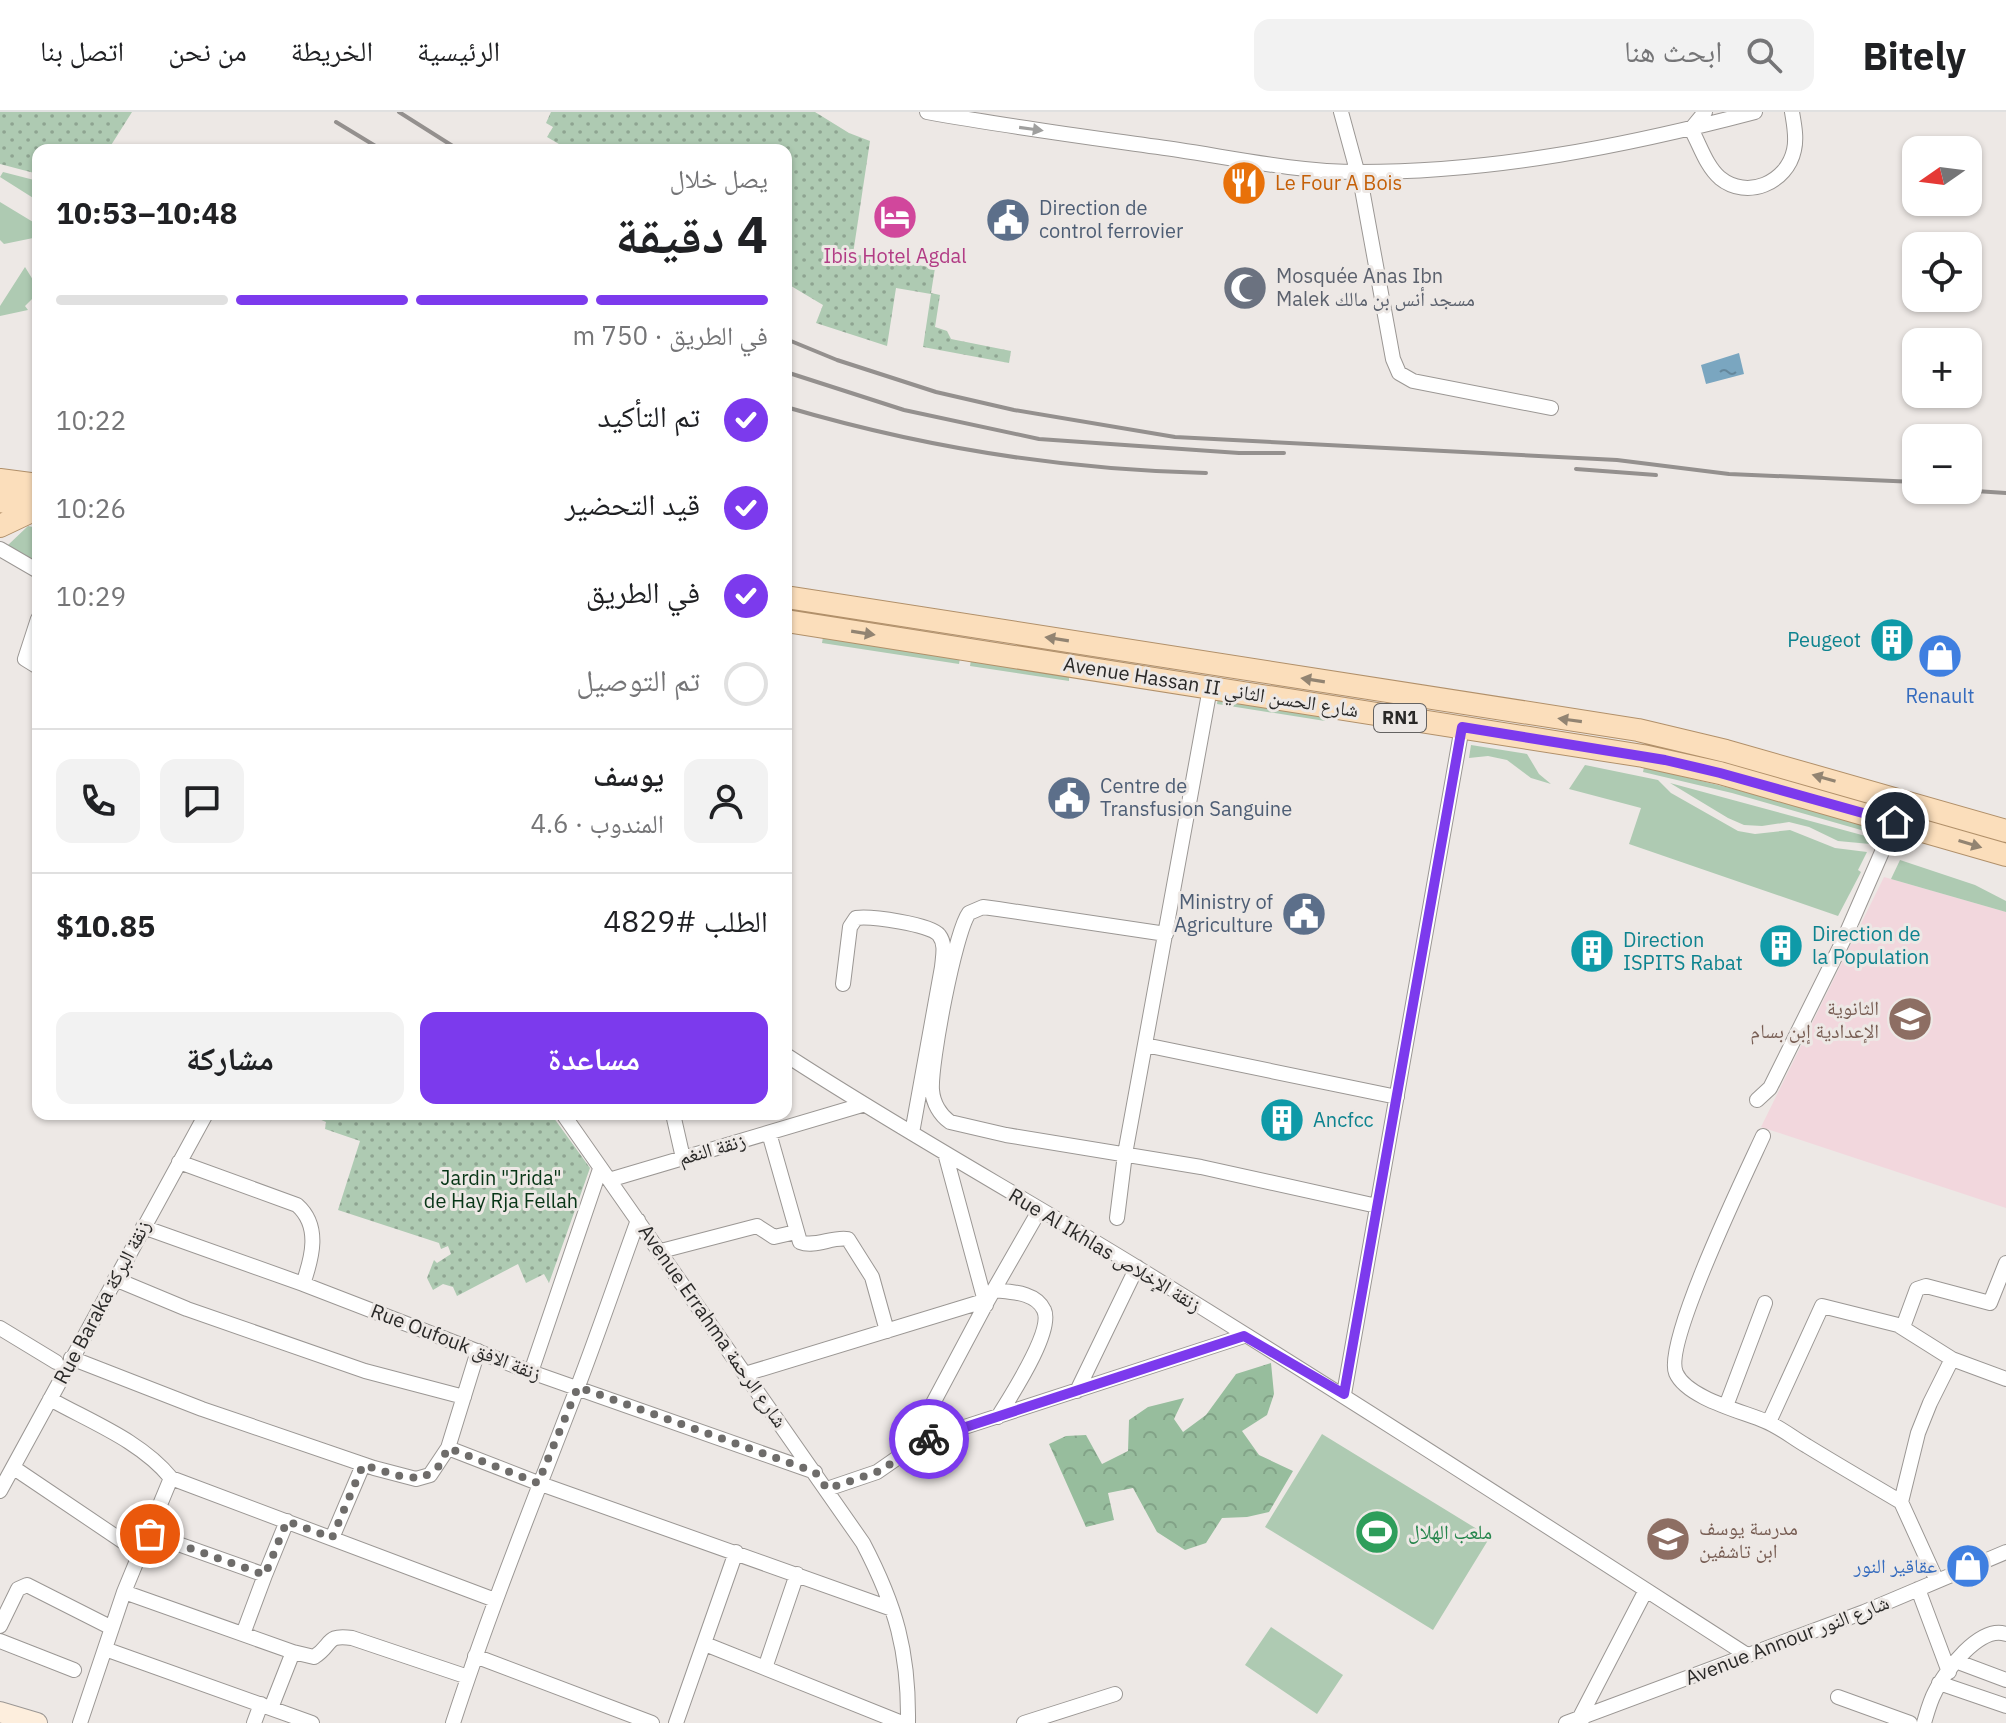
<!DOCTYPE html>
<html lang="ar">
<head>
<meta charset="utf-8">
<style>
	:root { --surface:#fff; --page:#f2f2f2; --text:#202124; --muted:#757577; --line:#e0e0e0; --accent:#7c3aed }
	body { margin:0; font-family:"IBM Plex Sans","Noto Naskh Arabic",sans-serif; background:var(--page); color:var(--text); direction:rtl; height:100vh; display:flex; flex-direction:column; font-size:30px; white-space:nowrap }
	* { box-sizing:border-box; margin:0 }
	p { font-size:26px; color:var(--muted) }
	.icon { flex:none; width:44px; height:44px; fill:none; stroke:currentColor; stroke-width:2; stroke-linecap:round; stroke-linejoin:round }
	.map { position:relative; flex:1; overflow:hidden; direction:ltr }
	.details { position:absolute; left:32px; top:32px; width:760px; height:976px; display:flex; flex-direction:column; background:var(--surface); border-radius:16px; box-shadow:0 2px 6px #0004; direction:rtl }
	.details>* { flex:none }
	.needle { width:52px; rotate:256deg }
	.tools { position:absolute; left:1902px; top:24px; display:grid; gap:16px }
	.tools a { display:grid; place-items:center; width:80px; height:80px; border-radius:16px; background:var(--surface); box-shadow:0 2px 6px #0004; font-size:40px }
	.pin { position:absolute; display:grid; place-items:center; width:68px; height:68px; color:#fff; margin:-34px; border:4px solid #fff; border-radius:50%; box-shadow:0 2px 8px #0007 }
	.courier { position:absolute; display:grid; place-items:center; width:80px; height:80px; margin:-40px; border:6px solid #7c3aed; border-radius:50%; background:#fff; color:#222; box-shadow:0 2px 10px #0007 }
	.overview em { font-style:normal; font-weight:700 }
	.overview div { display:flex; flex-direction:column-reverse }
	.overview { display:flex; align-items:center; justify-content:space-between; height:136px; padding:0 24px }
	h1 { font-size:52px; font-weight:700; line-height:60px }
	.bar { display:grid; grid-template-columns:repeat(4,1fr); gap:12px 8px; align-content:center; height:96px; padding:0 24px }
	.bar i { height:10px; border-radius:6px; background:var(--line) }
	.bar .active { background:var(--accent) }
	.bar p { grid-column:span 4 }
	.line { display:flex; align-items:center; gap:20px; padding:0 24px; border-top:2px solid var(--line) }
	.line div { flex:1 }
	.round { display:grid; place-items:center; flex:none; width:84px; height:84px; border-radius:16px; background:var(--page) }
	ol { padding:0 24px; list-style:none }
	li { display:flex; align-items:center; gap:24px; height:88px }
	li p { margin-inline-start:auto }
	li .icon { padding:8px; border-radius:50%; background:var(--accent); color:#fff; stroke-width:4 }
	li:last-child { color:var(--muted) }
	li i { width:44px; height:44px; border:4px solid var(--line); border-radius:50% }
	.cta { display:flex; gap:16px; margin-top:auto; padding:16px 24px }
	.cta a { flex:1; height:92px; border-radius:16px; background:var(--accent); color:#fff; font-size:32px; font-weight:700; line-height:92px; text-align:center }
	.cta a+a { background:var(--page); color:var(--text) }
	header { display:flex; align-items:center; gap:48px; box-sizing:border-box; height:112px; padding:0 40px; background:var(--surface); border-bottom:2px solid var(--line) }
	header strong { font-size:38px }
	nav { display:flex; gap:44px; margin-inline-start:auto; font-size:28px }
	.search { width:560px; height:72px; background:var(--page); display:flex; align-items:center; gap:20px; box-sizing:border-box; padding:0 28px; border-radius:16px; color:var(--muted); font-size:30px }
	.map>svg:first-child { display:block }
	.education { fill:#f2d7dd }
	.grass { fill:#aecab2 }
	.forest { fill:url(#forest-crowns) }
	.park { fill:url(#park-dots) }
	.water { fill:url(#water-ripples) }
	.lines { fill:none; stroke-linecap:round; stroke-linejoin:round }
	.street-casing { stroke:#9b9794; stroke-width:16 }
	.secondary-casing { stroke:#9b9794; stroke-width:22 }
	.primary-casing { stroke:#b1906a; stroke-width:24 }
	.street { stroke:#fff; stroke-width:14 }
	.secondary { stroke:#fdeedd; stroke-width:20 }
	.primary { stroke:#fbdebb; stroke-width:22 }
	.rail { stroke:#94908e; stroke-width:4 }
	.oneway { fill:#9f9f9e }
	.oneway2 { fill:#928472 }
	.done { stroke:#6e6c6a; stroke-width:8; stroke-dasharray:0 14.4 }
	.route { stroke:#7c3aed; stroke-width:10 }
	.labels { text-anchor:middle; stroke-width:6; stroke-linejoin:round; paint-order:stroke }
	.shield { fill:#ede8e5; stroke:#646261; stroke-width:2 }
	.shield-label { font-size:18px; font-weight:bold; fill:#2a2928 }
	.food-label { font-size:20px; fill:#c56008; stroke:#ede8e5; text-anchor:start }
	.service-label { font-size:20px; fill:#4e5e75; stroke:#ede8e5; text-anchor:start }
	.hotel-label { font-size:20px; fill:#b23c85; stroke:#ede8e5 }
	.worship-label { font-size:20px; fill:#5b616d; stroke:#ede8e5; text-anchor:start }
	.culture-label { font-size:20px; fill:#0d838f; stroke:#ede8e5; text-anchor:start }
	.street-label { font-size:20px; fill:#2a2928; stroke:#ede8e5 }
	.shop-label { font-size:20px; fill:#366cbe; stroke:#ede8e5 }
	.education-label { font-size:20px; fill:#785e54; stroke:#ede8e5; text-anchor:end }
	.park-label { font-size:20px; fill:#073516; stroke:#ede8e5 }
	.leisure-label { font-size:20px; fill:#27864d; stroke:#ede8e5; text-anchor:start }
</style>
</head>
<body>
<header>
<strong>Bitely</strong>
<div class="search"><svg class="icon" aria-label="search" viewBox="0 0 24 24"><circle cx="10" cy="10" r="6"/><path d="M15 15l6 6"/></svg>ابحث هنا</div>
<nav><a>الرئيسية</a><a>الخريطة</a><a>من نحن</a><a>اتصل بنا</a></nav>
</header>
<div class="map">
<svg width="2006" height="1611" viewBox="0 0 2006 1611">
	<defs>
		<pattern id="forest-crowns" width="20" height="18" patternUnits="userSpaceOnUse" patternTransform="scale(2)"><rect width="20" height="18" fill="#97bd9d"/><path d="M2 6a3 3 0 1 1 6 0M12 15a3 3 0 1 1 6 0" fill="none" stroke="#82a287"/></pattern>
		<pattern id="park-dots" width="8" height="8" patternUnits="userSpaceOnUse" patternTransform="scale(2)"><rect width="8" height="8" fill="#aecab2"/><path d="M2 2h.1M6 6h.1" fill="none" stroke="#8ea491" stroke-width="1.8" stroke-linecap="round"/></pattern>
		<pattern id="water-ripples" width="26" height="14" patternUnits="userSpaceOnUse" patternTransform="scale(2)"><rect width="26" height="14" fill="#7aa6c0"/><path d="M2 4q2-2 4 0t4 0M15 11q2-2 4 0t4 0" fill="none" stroke="#64879c"/></pattern>
	</defs>
	<rect width="100%" height="100%" fill="#ede8e5"/>
	<path class="education" d="M1884 765 2006 800V1096L1761 1015Z"/>
	<path class="grass" d="M3 60 38 69V89L0 65Z
		M0 90 38 113V125L4 132 0 128Z
		M25 155 38 176V181L25 194 28 198 0 204V194Z
		M28 414 38 416V453L7 434Z
		M823 525 960 546 959 552 822 531Z
		M971 548 1069 563V569L970 554Z
		M1218 585 1326 603 1325 609 1217 592Z
		M1471 633 1527 642 1539 662 1551 672 1531 666 1507 648 1488 644 1469 646Z
		M1585 653 1658 668 1671 681 1738 719 1755 722 1790 718 1835 736 1867 740 1858 758 1861 760 1838 804 1629 732 1641 696 1569 677Z
		M1644 655 1734 677 1877 717 1875 722 1732 681 1643 660Z
		M1670 671 1873 726 1870 732 1838 729 1809 715 1789 710 1762 714 1744 713 1728 706Z
		M1900 748 1975 773 2006 789V800L1891 767Z
		M1322 1322 1490 1425 1433 1518 1265 1415Z
		M1271 1515 1343 1563 1317 1602 1245 1553Z"/>
	<path class="forest" d="M1271 1251 1274 1282 1267 1303 1242 1319 1259 1343 1293 1359 1269 1400 1247 1405 1222 1406 1206 1431 1185 1438 1157 1420 1133 1376 1108 1381 1114 1408 1086 1415 1049 1332 1066 1324 1086 1323 1102 1352 1128 1339 1129 1308 1148 1295 1184 1286 1174 1307 1183 1320 1206 1303 1236 1262Z"/>
	<path class="park" d="M0 0H132L108 38H38V62L0 52Z
		M551 0H815L849 21 870 29 853 142 935 156 931 181 940 183 935 215 947 219 951 227 1011 239 1009 251 923 235 931 182 896 176 887 234 816 211 823 193 786 171V38H569L547 25 553 15 546 11Z
		M313 1002H551L590 1056 549 1171 544 1162 526 1171 518 1152 457 1184 453 1175 443 1172 433 1178 427 1166 434 1148 437 1151 451 1142 448 1134 441 1137 439 1131 338 1098 360 1029 325 1017 326 1010 312 1004Z"/>
	<path class="water" d="M1739 241 1744 262 1706 272 1701 253Z"/>
	<g class="lines">
		<g class="street-casing">
			<path id="street" d="M927 0C1010 15 1095 26 1179 38 1238 47 1299 60 1360 60 1494 60 1626 34 1755 0
				M1341 0 1362 77 1393 247 1399 261 1413 269 1551 296
				M1705 0 1691 17C1700 33 1706 54 1720 66 1747 88 1787 71 1794 38 1797 26 1794 12 1792 0
				M0 437 38 459
				M38 507 25 547 38 555
				M1166 822 998 797 983 795 969 801C955 820 930 953 932 978 933 991 940 1003 950 1010L1006 1023 1201 1055 1377 1094
				M843 872 850 815 856 806C871 804 930 812 939 823 946 832 943 844 942 855L912 1021
				M1145 933 1397 985
				M786 943C901 1018 1021 1084 1138 1156 1343 1282 1545 1413 1747 1543
				M1757 988 1770 976 1844 827 1895 710
				M563 1002 863 1431C896 1494 909 1540 908 1611
				M673 1002 683 1046
				M769 1021 800 1130C815 1136 833 1124 848 1127L872 1165 887 1219
				M1763 1024C1746 1061 1663 1232 1676 1261 1687 1286 1741 1299 1765 1309 1780 1315 1793 1326 1807 1334 1838 1353 1869 1371 1901 1390
				M945 1041 986 1193
				M179 1050 297 1093C321 1114 312 1146 303 1172
				M609 1068 862 993
				M1117 1106 1125 1042 1210 576
				M143 1115 303 1172 531 1260 815 1360
				M661 1139 757 1114 774 1125 796 1120
				M115 1167 187 1197 365 1259 464 1285
				M994 1178C1011 1180 1036 1180 1044 1198 1054 1219 1010 1285 998 1305
				M1903 1215 1917 1177 1926 1174 1990 1191 2006 1151
				M0 1216 56 1250
				M71 1246 202 1297 374 1356 416 1367 430 1363 448 1336 478 1239
				M531 1260 600 1057
				M745 1262 984 1189
				M1077 1279 1137 1155
				M1344 1282 1462 615
				M50 1287C91 1310 141 1329 171 1366L495 1488
				M1726 1294 1765 1191
				M1769 1310 1822 1194 1898 1213 1952 1247 2006 1267
				M906 1334 1244 1224
				M448 1336 538 1371 892 1497
				M14 1356 140 1441
				M827 1377 877 1360 900 1344 923 1310 988 1188 1039 1099
				M0 1379 206 1002
				M150 1422 265 1463 243 1522
				M332 1426 363 1353
				M265 1463 287 1409
				M1937 1469 1901 1390 1918 1321 1930 1291 1952 1247
				M1918 1477 1949 1560
				M124 1480 293 1540 314 1545C333 1533 325 1522 352 1526L468 1565
				M0 1514 18 1477 27 1473 112 1516
				M0 1529 74 1558
				M705 1532 902 1611
				M105 1537 312 1611
				M475 1544 652 1611
				M1958 1550 2006 1568
				M765 1556 797 1462
				M1939 1571 2006 1594
				M1838 1585 1910 1611
				M271 1596 293 1540
				M1582 1608 1579 1607 1646 1478
				M80 1611 124 1480 171 1366
				M254 1611 261 1592
				M453 1611C490 1497 535 1386 578 1274 599 1219 618 1163 638 1108
				M676 1611 736 1440
				M1024 1611 1115 1582
				M1566 1611 1864 1500 2006 1440
				M1924 1611C1927 1601 1930 1589 1935 1580 1945 1559 1980 1513 2006 1522"/>
		</g>
		<g class="secondary-casing">
			<path id="secondary" d="M0 1600 37 1611"/>
		</g>
		<g class="primary-casing">
			<path id="primary" d="M0 368 38 373
				M0 389 38 395
				M0 414 38 396
				M786 485 1638 618 1726 639 2006 719
				M786 509 1643 644 1720 661 2006 743"/>
		</g>
		<use href="#street" class="street"/>
		<use href="#secondary" class="secondary"/>
		<use href="#primary" class="primary"/>
		<path class="rail" d="M399 0 459 38
			M336 10 382 38
			M786 227 837 248 936 280 1014 298 1175 325 1617 348 1729 362 1916 370
			M786 260 904 298 1039 327 1239 341H1284
			M786 295C922 335 1065 358 1206 361
			M1576 357 1656 363
			M1960 378 2006 381"/>
	</g>
	<defs><path id="oneway-solid" d="M-6-.8H1V-3.2L6.5 0L1 3.2V.8H-6Z" transform="scale(2)"/></defs>
	<use class="oneway" href="#oneway-solid" transform="translate(1031 17) rotate(8)"/>
	<g class="oneway2">
		<use href="#oneway-solid" transform="translate(863 521) rotate(9)"/>
		<use href="#oneway-solid" transform="translate(1057 527) rotate(-171)"/>
		<use href="#oneway-solid" transform="translate(1313 568) rotate(-171)"/>
		<use href="#oneway-solid" transform="translate(1570 608) rotate(-172)"/>
		<use href="#oneway-solid" transform="translate(1824 666) rotate(-164)"/>
		<use href="#oneway-solid" transform="translate(1970 732) rotate(17)"/>
	</g>
	<g class="lines">
		<path class="done" d="M150 1422 265 1463 287 1409 332 1426 363 1353 403 1365 423 1366 439 1354 448 1336 538 1371 578 1275 815 1360 827 1377 877 1360 889 1353 906 1334 929 1327"/>
		<path class="route" d="M929 1327 1244 1224 1344 1282 1462 615 1665 648 1720 661 1895 710"/>
	</g>
	<defs>
		<g id="restaurant-disc" transform="scale(2.3)"><circle r="9.5" fill="#e8710a" stroke="#ede8e5"/><path d="M-5-6h1v4h1v-4h1v4h1v-4h1v5L-1.5 .5V6h-2V.5L-5-1ZM5-6V6H3V1.5H1.5Q1.5-4 5-6Z" fill="#fff"/></g>
		<g id="hotel-disc" transform="scale(2.3)"><circle r="9.5" fill="#d1479c" stroke="#ede8e5"/><path d="M-6-4.5h1.5V1H6V5H4.5V3h-9V5H-6ZM-4 0a1.8 1.8 0 1 1 3.6 0ZM.5 0V-2.5h3Q6-2.5 6 0Z" fill="#fff"/></g>
		<g id="civic-disc" transform="scale(2.3)"><circle r="9.5" fill="#5c6f8a" stroke="#ede8e5"/><path d="M-.6-6.5H3V-4.5H.6V-3L4-1V1h2V6H-6V1h2V-1L-.6-3ZM-1.2 2.5V6h2.4V2.5Z" fill="#fff"/></g>
		<g id="mosque-disc" transform="scale(2.3)"><circle r="9.5" fill="#6b7280" stroke="#ede8e5"/><path d="M3.5-4.9A6 6 0 1 0 3.5 4.9A5 5 0 1 1 3.5-4.9Z" fill="#fff"/></g>
		<g id="building-disc" transform="scale(2.3)"><circle r="9.5" fill="#0f9aa8" stroke="#ede8e5"/><path d="M-4-6H4V6H1V3H-1V6H-4ZM-2.5-4.3h1.7v1.8h-1.7ZM.8-4.3h1.7v1.8H.8ZM-2.5-1h1.7V.8h-1.7ZM.8-1h1.7V.8H.8Z" fill="#fff"/></g>
		<g id="shop-disc" transform="scale(2.3)"><circle r="9.5" fill="#3f7fe0" stroke="#ede8e5"/><path d="M-5-2.5h2.3a2.7 3.5 0 0 1 5.4 0H5L5.5 6h-11ZM-1.5-2.5h3a1.5 2.3 0 0 0-3 0Z" fill="#fff"/></g>
		<g id="school-disc" transform="scale(2.3)"><circle r="9.5" fill="#8d6e63" stroke="#ede8e5"/><path d="M0-5L7-2L0 1L-7-2ZM-4 1L0 2.5L4 1V4Q0 6-4 4Z" fill="#fff"/></g>
		<g id="stadium-disc" transform="scale(2.3)"><circle r="9.5" fill="#2e9e5b" stroke="#ede8e5"/><path d="M0-5a6.5 5 0 1 0 0 10a6.5 5 0 1 0 0-10ZM-3.5-1.8h7v3.6h-7Z" fill="#fff"/></g>
	</defs>
	<g fill-rule="evenodd">
		<use href="#restaurant-disc" x="1244" y="71"/>
		<use href="#hotel-disc" x="895" y="105"/>
		<use href="#civic-disc" x="1008" y="108"/>
		<use href="#mosque-disc" x="1245" y="176"/>
		<use href="#building-disc" x="1892" y="528"/>
		<use href="#shop-disc" x="1940" y="544"/>
		<use href="#civic-disc" x="1069" y="686"/>
		<use href="#civic-disc" x="1304" y="802"/>
		<use href="#building-disc" x="1781" y="834"/>
		<use href="#building-disc" x="1592" y="839"/>
		<use href="#school-disc" x="1910" y="907"/>
		<use href="#building-disc" x="1282" y="1008"/>
		<use href="#stadium-disc" x="1377" y="1420"/>
		<use href="#school-disc" x="1668" y="1427"/>
		<use href="#shop-disc" x="1968" y="1454"/>
	</g>
	<g class="labels">
		<rect class="shield" x="1374" y="592" width="52" height="28" rx="6"/>
		<g class="shield-label">
			<text x="1400" y="612">RN1</text>
		</g>
		<g class="food-label">
			<text x="1275" y="78">Le Four A Bois</text>
		</g>
		<g class="service-label">
			<text x="1039" y="103">Direction de<tspan x="1039" dy="23">control ferrovier</tspan></text>
			<text x="1100" y="681">Centre de<tspan x="1100" dy="23">Transfusion Sanguine</tspan></text>
			<text x="1273" y="797" text-anchor="end">Ministry of<tspan x="1273" dy="23">Agriculture</tspan></text>
		</g>
		<g class="hotel-label">
			<text x="895" y="151">Ibis Hotel Agdal</text>
		</g>
		<g class="worship-label">
			<text x="1276" y="171">Mosquée Anas Ibn<tspan x="1276" dy="23">Malek مسجد أنس بن مالك</tspan></text>
		</g>
		<g class="culture-label">
			<text x="1861" y="535" text-anchor="end">Peugeot</text>
			<text x="1812" y="829">Direction de<tspan x="1812" dy="23">la Population</tspan></text>
			<text x="1623" y="835">Direction<tspan x="1623" dy="23">ISPITS Rabat</tspan></text>
			<text x="1313" y="1015">Ancfcc</text>
		</g>
		<g class="street-label">
			<text transform="translate(1211 575) rotate(9)" y="7">Avenue Hassan II شارع الحسن الثاني</text>
			<text transform="translate(712 1037) rotate(-16)" y="7">زنقة النغم</text>
			<text transform="translate(1105 1138) rotate(31)" y="7">Rue Al Ikhlas زنقة الإخلاص</text>
			<text transform="translate(102 1190) rotate(-62)" y="7">Rue Baraka زنقة البركة</text>
			<text transform="translate(713 1214) rotate(55)" y="7">Avenue Errahma شارع الرحمة</text>
			<text transform="translate(456 1230) rotate(21)" y="7">Rue Oufouk زنقة الافق</text>
			<text transform="translate(1787 1528) rotate(-21)" y="7">Avenue Annour شارع النور</text>
		</g>
		<g class="shop-label">
			<text x="1940" y="591">Renault</text>
			<text x="1937" y="1461" text-anchor="end">عقاقير النور</text>
		</g>
		<g class="education-label">
			<text x="1879" y="903">الثانوية<tspan x="1879" dy="23">الإعدادية إبن بسام</tspan></text>
			<text x="1699" y="1423" text-anchor="start">مدرسة يوسف<tspan x="1699" dy="23">ابن تاشفين</tspan></text>
		</g>
		<g class="park-label">
			<text x="501" y="1073">Jardin "Jrida"<tspan x="501" dy="23">de Hay Rja Fellah</tspan></text>
		</g>
		<g class="leisure-label">
			<text x="1408" y="1427">ملعب الهلال</text>
		</g>
	</g>
</svg>
<div class="tools">
<a><svg class="needle" viewBox="-14 -14 28 28"><path d="M0-13l5 13h-10z" fill="#e53935"/><path d="M0 13l5-13h-10z" fill="#757577"/></svg></a>
<a><svg class="icon" aria-label="locate" viewBox="0 0 24 24"><circle cx="12" cy="12" r="6"/><path d="M12 2v4M12 18v4M2 12h4M18 12h4"/></svg></a>
<a>+</a>
<a>−</a>
</div>
<div class="pin" style="left:150px;top:1422px;background:#ea580c"><svg class="icon" aria-label="bag" viewBox="0 0 24 24"><path d="M5 8h14l-1 12H6zM9 8a3 3 0 0 1 6 0"/></svg></div>
<div class="pin" style="left:1895px;top:710px;background:#1f2937"><svg class="icon" aria-label="home" viewBox="0 0 24 24"><path d="M3 11l9-7 9 7M6 9v11h12V9"/></svg></div>
<div class="courier" style="left:929px;top:1327px"><svg class="icon" aria-label="bike" viewBox="0 0 24 24"><circle cx="6" cy="16" r="4"/><circle cx="18" cy="16" r="4"/><path d="M6 16l4-8h5l3 8M10 8l3 8H6M13 5h3"/></svg></div>
<section class="details">
<div class="overview"><div><h1>4 دقيقة</h1><p>يصل خلال</p></div><em>10:48–10:53</em></div>
<div class="bar"><i class="active"></i><i class="active"></i><i class="active"></i><i></i><p>في الطريق · 750 m</p></div>
<ol>
<li><svg class="icon" aria-label="check" viewBox="0 0 24 24"><path d="M5 12l5 5 9-10"/></svg>تم التأكيد<p>10:22</p></li>
<li><svg class="icon" aria-label="check" viewBox="0 0 24 24"><path d="M5 12l5 5 9-10"/></svg>قيد التحضير<p>10:26</p></li>
<li><svg class="icon" aria-label="check" viewBox="0 0 24 24"><path d="M5 12l5 5 9-10"/></svg>في الطريق<p>10:29</p></li>
<li><i></i>تم التوصيل</li>
</ol>
<div class="line" style="height:144px"><a class="round"><svg class="icon" aria-label="person" viewBox="0 0 24 24"><circle cx="12" cy="8" r="4"/><path d="M4 21q1-7 8-7t8 7"/></svg></a><div><b>يوسف</b><p>المندوب · 4.6</p></div><a class="round"><svg class="icon" aria-label="chat" viewBox="0 0 24 24"><path d="M4 5h16v11H9l-5 4z"/></svg></a><a class="round"><svg class="icon" aria-label="phone" viewBox="0 0 24 24"><path d="M5 4h4l2 5-3 2q2 4 5 5l2-3 5 2v4C11 20 4 13 5 4z"/></svg></a></div>
<div class="line" style="height:104px"><div>الطلب #4829</div><b>$10.85</b></div>
<div class="cta"><a>مساعدة</a><a>مشاركة</a></div>
</section>
</div>
</body>
</html>
